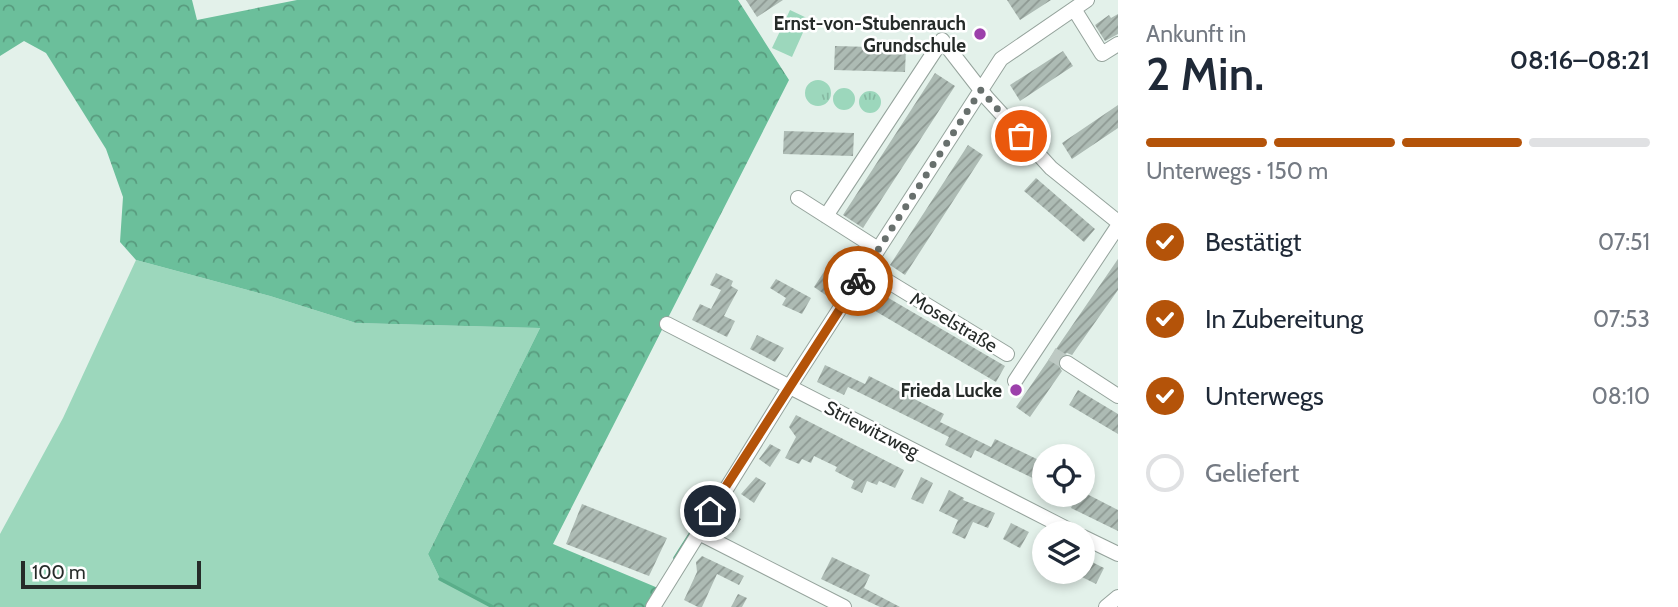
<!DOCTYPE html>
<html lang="de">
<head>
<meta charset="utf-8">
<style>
	:root { --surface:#fff; --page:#f6f6f7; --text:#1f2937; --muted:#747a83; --line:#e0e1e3; --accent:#b45309 }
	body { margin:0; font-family:Cabin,sans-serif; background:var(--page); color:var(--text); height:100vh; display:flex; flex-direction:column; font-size:26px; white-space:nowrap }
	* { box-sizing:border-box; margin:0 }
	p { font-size:23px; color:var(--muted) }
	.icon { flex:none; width:38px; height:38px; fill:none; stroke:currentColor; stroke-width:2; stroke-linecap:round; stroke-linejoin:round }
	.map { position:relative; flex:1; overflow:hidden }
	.details { display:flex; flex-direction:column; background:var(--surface); width:560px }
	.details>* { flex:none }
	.fabs { position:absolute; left:1032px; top:444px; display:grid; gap:14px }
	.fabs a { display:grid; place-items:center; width:63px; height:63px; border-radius:50%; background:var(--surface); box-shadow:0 4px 10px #0003; font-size:35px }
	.scale { position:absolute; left:21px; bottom:18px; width:180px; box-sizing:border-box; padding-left:7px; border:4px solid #262b29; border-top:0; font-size:19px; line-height:24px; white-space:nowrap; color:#262b29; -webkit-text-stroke:5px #fff; paint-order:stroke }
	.pin { position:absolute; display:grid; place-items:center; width:60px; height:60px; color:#fff; margin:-30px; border:4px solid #fff; border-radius:50%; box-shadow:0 2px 7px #0007 }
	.courier { position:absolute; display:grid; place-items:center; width:70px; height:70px; margin:-35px; border:5px solid #b45309; border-radius:50%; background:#fff; color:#222; box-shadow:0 2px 9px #0007 }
	.head em { font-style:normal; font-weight:600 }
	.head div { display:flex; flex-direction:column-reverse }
	.head { display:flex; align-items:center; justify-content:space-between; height:119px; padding:0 28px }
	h1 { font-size:46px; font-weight:600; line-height:52px }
	.bar { display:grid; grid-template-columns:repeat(4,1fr); gap:10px 7px; align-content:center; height:84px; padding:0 28px }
	.bar i { height:9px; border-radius:5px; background:var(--line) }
	.bar .current { background:var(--accent) }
	.bar p { grid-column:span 4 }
	ol { padding:0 28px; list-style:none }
	li { display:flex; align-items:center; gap:21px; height:77px }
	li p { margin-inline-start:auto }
	li .icon { padding:7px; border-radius:50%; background:var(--accent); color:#fff; stroke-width:4 }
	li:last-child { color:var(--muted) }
	li i { width:38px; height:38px; border:4px solid var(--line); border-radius:50% }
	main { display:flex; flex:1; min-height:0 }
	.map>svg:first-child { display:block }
	.grass { fill:#9cd7bc }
	.forest { fill:url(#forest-crowns) }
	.park { fill:url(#park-tufts) }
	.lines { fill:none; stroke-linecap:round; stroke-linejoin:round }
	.stream { stroke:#5aae8a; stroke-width:3.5 }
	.building { fill:url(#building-hatch) }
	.minor-tunnel { stroke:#bdc9c3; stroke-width:14; stroke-dasharray:14 7; stroke-linecap:butt }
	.minor-casing { stroke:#95a39c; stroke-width:16 }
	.minor { stroke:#fff; stroke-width:14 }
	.done { stroke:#68706d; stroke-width:7; stroke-dasharray:0 12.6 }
	.route { stroke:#b45309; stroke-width:9 }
	.poi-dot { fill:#9c40ab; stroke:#fff; stroke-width:2.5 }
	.labels { text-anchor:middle; stroke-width:5; stroke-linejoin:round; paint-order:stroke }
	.poi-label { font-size:19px; font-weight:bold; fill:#262b29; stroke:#fff; text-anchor:end }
	.street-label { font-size:19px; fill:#262b29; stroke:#fff }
</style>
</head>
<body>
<main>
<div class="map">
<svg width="1118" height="607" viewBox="0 0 1118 607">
	<defs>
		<pattern id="forest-crowns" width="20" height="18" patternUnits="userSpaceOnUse" patternTransform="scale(1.75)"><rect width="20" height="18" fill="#6bbf9b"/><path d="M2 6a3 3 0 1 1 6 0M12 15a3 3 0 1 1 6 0" fill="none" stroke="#589b7e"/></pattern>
		<pattern id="park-tufts" width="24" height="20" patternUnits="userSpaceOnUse" patternTransform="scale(1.75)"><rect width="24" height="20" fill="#9cd7bc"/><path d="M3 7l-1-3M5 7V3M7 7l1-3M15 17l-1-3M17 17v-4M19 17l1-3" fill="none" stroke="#86b9a2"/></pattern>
		<pattern id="building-hatch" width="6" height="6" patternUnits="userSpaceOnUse" patternTransform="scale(1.75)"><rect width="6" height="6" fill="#adbbb4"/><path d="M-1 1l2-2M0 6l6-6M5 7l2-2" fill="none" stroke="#8d9892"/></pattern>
	</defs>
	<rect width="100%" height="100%" fill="#e3f1ea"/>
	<path class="grass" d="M790 10 809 19 792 57 772 48Z
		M136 260 270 296 356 323 540 328 428 554 440 579 493 607H0V534L63 418Z"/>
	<path class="forest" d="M0 0H192L197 20 297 0H738L789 80 553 544 658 588 648 607H493L440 579 428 554 540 328 356 323 270 296 136 260 120 242 123 197 106 149 46 53 24 41 0 56Z"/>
	<path class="park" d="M805 93a13 13 0 1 1 26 0a13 13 0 1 1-26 0Z
		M833 99a11 11 0 1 1 22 0a11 11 0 1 1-22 0Z
		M859 102a11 11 0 1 1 22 0a11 11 0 1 1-22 0Z"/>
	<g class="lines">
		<path class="stream" d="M675 558 701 517
			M440 579 493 607"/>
	</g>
	<path class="building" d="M746 0H783L757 17Z
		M1007 0H1051L1020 20Z
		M1118 14V34L1105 41 1095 25 1109 15 1111 18Z
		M835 46 906 48 905 72 834 70Z
		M1063 51 1073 66 1020 101 1010 85Z
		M935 73 955 86 863 228 843 215Z
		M1118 105V128L1072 159 1062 143Z
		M784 131 854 133 853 156 783 154Z
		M968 145 983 155 905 275 890 265Z
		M1036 178 1095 229 1084 242 1024 191Z
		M833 258 847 267 827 296 814 287Z
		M1118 259V290L1072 355 1067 353 1059 357 1057 363 1062 371 1030 417 1016 407Z
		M716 273 733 281 731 286 738 290 724 316 735 321 727 337 692 320 700 304 711 309 721 290 710 285Z
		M776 279 811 298 802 314 782 305 786 298 770 288Z
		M873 289 1005 366 996 382 865 305Z
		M757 335 784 348 775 362 750 349Z
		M825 365 865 384 869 376 944 414 940 422 991 447 995 439 1045 463V484L975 450 971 458 945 445 949 437 848 387 844 395 817 382Z
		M1078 390 1118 414V434L1069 405Z
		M796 415 904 470 895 488 879 481 877 485 867 481 862 493 851 488 854 481 835 471 837 467 814 456 811 463 802 459 799 464 785 458 796 437 789 427Z
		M770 444 781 450 770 467 759 459Z
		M756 477 766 483 754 503 741 494Z
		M921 477 933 483 923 504 911 499Z
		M949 490 964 498 963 500 995 513 988 528 973 522 965 539 952 533 958 520 939 511Z
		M1083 492 1118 510V531L1071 508 1077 495H1083Z
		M582 504 667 538 649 576 566 544Z
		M730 512 741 519 733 532 722 526Z
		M1011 523 1029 532 1020 548 1003 539Z
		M702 556 744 576 739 585 717 574 702 607H698L684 600 697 572 696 562Z
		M832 557 870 575 864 588 900 607H880L821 579Z
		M1090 561 1104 568 1096 584 1082 577Z
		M738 594 747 598 742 607H731Z"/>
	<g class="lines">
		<path class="minor-tunnel" d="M1052 354 1067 363"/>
		<g class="minor-casing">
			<path id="minor" d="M1074 9 1102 54 1118 44
				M798 198 878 249
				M826 216 942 40 987 98 1051 168 1118 222
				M866 268 1007 354
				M667 324 1077 534
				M1067 363 1118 396
				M1015 381 1118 226
				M697 532 844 607
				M1083 537 1118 554
				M653 607 790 386 1001 59 1087 0
				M1106 607 1118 597"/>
		</g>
		<use href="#minor" class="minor"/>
	</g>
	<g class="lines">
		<path class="done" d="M858 281 981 90 1021 136"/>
		<path class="route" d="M710 511 858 281"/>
	</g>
	<g class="poi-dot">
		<circle cx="980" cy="34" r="7"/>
		<circle cx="1016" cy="390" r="7"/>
	</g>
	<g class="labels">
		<g class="poi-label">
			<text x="966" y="30">Ernst-von-Stubenrauch<tspan x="966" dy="22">Grundschule</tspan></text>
			<text x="1002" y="397">Frieda Lucke</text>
		</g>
		<g class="street-label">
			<text transform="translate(954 322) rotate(31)" y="7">Moselstraße</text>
			<text transform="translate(872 429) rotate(27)" y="7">Striewitzweg</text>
		</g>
	</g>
</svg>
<div class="fabs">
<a><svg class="icon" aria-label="locate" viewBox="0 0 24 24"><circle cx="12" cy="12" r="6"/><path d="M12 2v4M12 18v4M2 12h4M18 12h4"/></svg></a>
<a><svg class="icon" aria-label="layers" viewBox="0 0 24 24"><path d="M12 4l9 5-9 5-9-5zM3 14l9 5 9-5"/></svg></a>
</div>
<div class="scale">100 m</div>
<div class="pin" style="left:1021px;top:136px;background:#ea580c"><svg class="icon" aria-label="bag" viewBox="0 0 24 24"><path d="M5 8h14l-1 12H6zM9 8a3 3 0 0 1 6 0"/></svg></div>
<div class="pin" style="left:710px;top:511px;background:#1f2937"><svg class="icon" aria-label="home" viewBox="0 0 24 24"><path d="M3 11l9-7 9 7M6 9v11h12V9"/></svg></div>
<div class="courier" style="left:858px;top:281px"><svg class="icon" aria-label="bike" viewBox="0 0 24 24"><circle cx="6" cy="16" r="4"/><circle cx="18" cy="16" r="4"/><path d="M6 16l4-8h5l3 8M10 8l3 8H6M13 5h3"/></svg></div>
</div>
<section class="details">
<div class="head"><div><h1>2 Min.</h1><p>Ankunft in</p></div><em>08:16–08:21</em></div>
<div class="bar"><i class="current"></i><i class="current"></i><i class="current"></i><i></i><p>Unterwegs · 150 m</p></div>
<ol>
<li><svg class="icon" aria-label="check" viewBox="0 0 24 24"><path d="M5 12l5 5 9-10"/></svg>Bestätigt<p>07:51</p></li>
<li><svg class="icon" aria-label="check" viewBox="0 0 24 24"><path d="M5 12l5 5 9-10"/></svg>In Zubereitung<p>07:53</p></li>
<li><svg class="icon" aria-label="check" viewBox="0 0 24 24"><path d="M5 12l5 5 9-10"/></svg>Unterwegs<p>08:10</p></li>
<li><i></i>Geliefert</li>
</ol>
</section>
</main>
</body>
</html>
